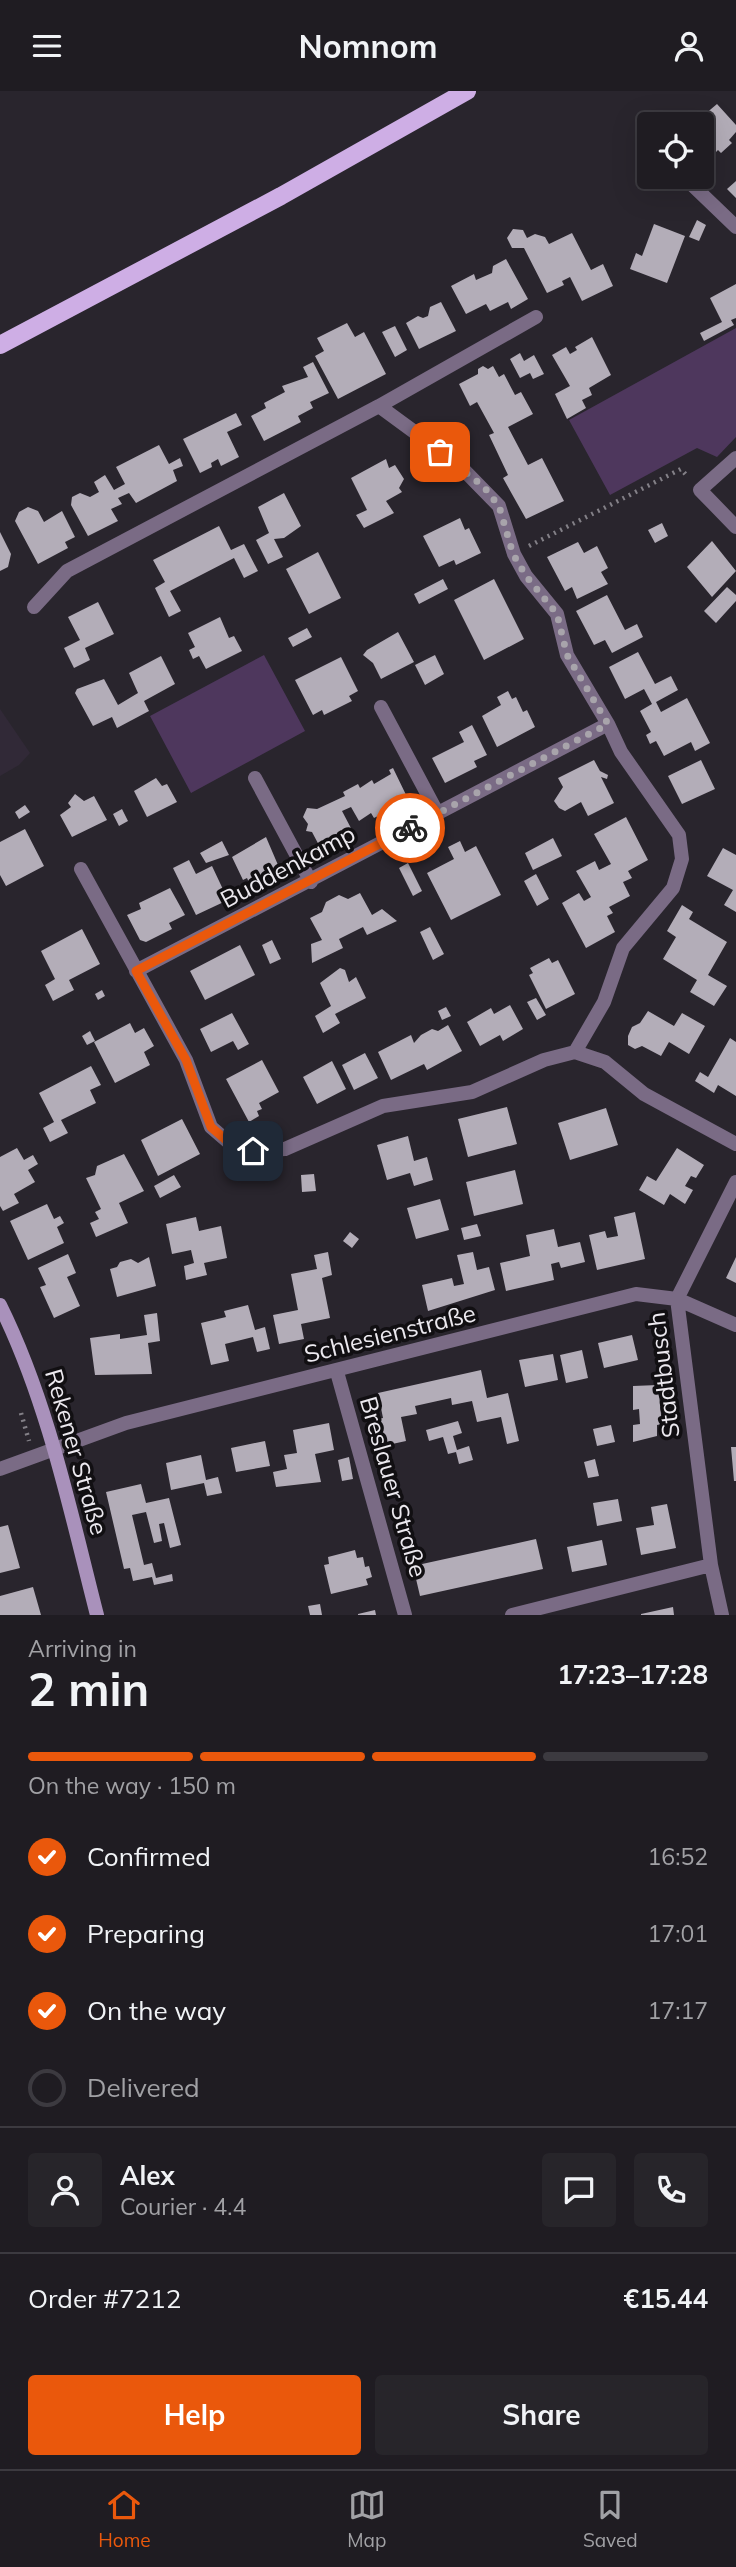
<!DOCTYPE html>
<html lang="en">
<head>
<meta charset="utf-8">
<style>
	:root { --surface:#1f1c22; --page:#27252a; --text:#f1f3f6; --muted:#a1a1a5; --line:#3c3a40; --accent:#ea580c }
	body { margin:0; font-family:Mulish,sans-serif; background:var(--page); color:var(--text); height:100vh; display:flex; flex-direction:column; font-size:26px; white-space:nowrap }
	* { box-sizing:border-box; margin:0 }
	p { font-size:23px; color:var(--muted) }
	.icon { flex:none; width:38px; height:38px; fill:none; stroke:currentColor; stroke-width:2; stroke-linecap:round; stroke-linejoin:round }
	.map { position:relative; height:1524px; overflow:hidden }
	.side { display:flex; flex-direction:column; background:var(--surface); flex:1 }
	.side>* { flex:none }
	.controls { position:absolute; left:637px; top:21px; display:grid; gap:14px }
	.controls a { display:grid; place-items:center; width:77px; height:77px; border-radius:7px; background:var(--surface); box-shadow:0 7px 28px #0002,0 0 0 2px var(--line); font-size:35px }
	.pin { position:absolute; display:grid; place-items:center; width:60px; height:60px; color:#fff; margin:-30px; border-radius:14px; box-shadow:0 4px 10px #0006 }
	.courier { position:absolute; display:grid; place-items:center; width:70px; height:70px; margin:-35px; border:5px solid #ea580c; border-radius:50%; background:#fff; color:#222; box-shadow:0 2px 9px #0007 }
	.head em { font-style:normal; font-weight:700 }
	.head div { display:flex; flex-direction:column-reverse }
	.head { display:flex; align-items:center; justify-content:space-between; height:119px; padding:0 28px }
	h1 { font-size:46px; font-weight:700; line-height:52px }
	.bar { display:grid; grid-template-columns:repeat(4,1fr); gap:10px 7px; align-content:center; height:84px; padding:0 28px }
	.bar i { height:9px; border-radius:5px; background:var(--line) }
	.bar .active { background:var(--accent) }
	.bar p { grid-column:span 4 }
	.line { display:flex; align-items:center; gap:18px; padding:0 28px; border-top:2px solid var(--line) }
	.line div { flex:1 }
	.round { display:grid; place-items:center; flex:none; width:74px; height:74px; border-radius:7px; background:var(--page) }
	ol { padding:0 28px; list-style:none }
	li { display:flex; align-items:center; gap:21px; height:77px }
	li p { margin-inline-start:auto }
	li .icon { padding:7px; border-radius:50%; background:var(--accent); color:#fff; stroke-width:4 }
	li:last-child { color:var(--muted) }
	li i { width:38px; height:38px; border:4px solid var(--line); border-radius:50% }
	.button { display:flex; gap:14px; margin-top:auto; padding:14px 28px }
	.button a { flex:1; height:80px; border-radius:7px; background:var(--accent); color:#fff; font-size:28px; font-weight:700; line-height:80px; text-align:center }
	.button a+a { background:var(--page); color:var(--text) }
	header { display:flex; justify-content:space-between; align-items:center; height:91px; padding:0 28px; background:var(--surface); font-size:32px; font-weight:700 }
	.tabs { display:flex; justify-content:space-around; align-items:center; height:98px; border-top:2px solid var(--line); background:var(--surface); font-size:19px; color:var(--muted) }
	.tabs a { display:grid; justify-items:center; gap:4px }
	.tabs .active { color:var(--accent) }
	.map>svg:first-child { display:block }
	.built { fill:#312937 }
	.green { fill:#4e375d }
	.building { fill:#b3adb8 }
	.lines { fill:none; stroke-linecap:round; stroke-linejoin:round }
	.path { stroke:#838087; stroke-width:4.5; stroke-dasharray:2 5; stroke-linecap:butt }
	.street { stroke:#7a6b85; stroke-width:14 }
	.secondary { stroke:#a991bb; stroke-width:14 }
	.primary { stroke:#ceaee5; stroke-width:18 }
	.done { stroke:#a8a4ab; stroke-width:7; stroke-dasharray:0 12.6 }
	.route { stroke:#ea580c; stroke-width:9 }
	.labels { text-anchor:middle; stroke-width:7; stroke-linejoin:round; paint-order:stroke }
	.street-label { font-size:24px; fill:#ece9ef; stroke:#110f12 }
</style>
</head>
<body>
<header><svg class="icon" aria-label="menu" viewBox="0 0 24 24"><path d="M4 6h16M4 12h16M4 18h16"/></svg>Nomnom<svg class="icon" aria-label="person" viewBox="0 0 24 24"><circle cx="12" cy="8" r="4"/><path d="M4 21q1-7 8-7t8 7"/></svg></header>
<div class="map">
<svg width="736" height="1524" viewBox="0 0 736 1524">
	<rect width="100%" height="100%" fill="#29252d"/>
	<path class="built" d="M0 618 30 662 19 674 0 685Z"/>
	<path class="green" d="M736 237V346L717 366 697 357 610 404 569 329Z
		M264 564 305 640 191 702 150 625Z"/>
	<path class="building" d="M717 13 736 34V41L729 49 732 52 721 62 718 59 702 75V33H695L697 31 695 23 704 24Z
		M736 90V107L727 98Z
		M697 129 706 134 699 150 689 146Z
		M654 133 685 145 667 192 630 178 636 162 642 165Z
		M513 138 523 139 527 147 535 143 545 146 549 153 572 142 591 179 603 173 613 195 582 210 570 186 562 190 564 194 547 202 524 157H512L507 147Z
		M506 168 528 208 511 218 508 211 490 220 486 213 466 223 451 195 474 183 476 189 492 182 493 175Z
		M736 193V227L731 229 734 234 704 250 700 242 722 231 710 207Z
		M441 211 456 240 419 258 406 232 418 225 423 227 428 225 430 216Z
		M347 232 355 246 364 241 386 283 338 308 315 265 324 260 317 247Z
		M395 235 407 259 395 266 382 241Z
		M592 246 611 284 589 297 592 304 582 309 586 317 567 328 555 303 570 295 552 264 566 256 570 263 577 259 575 256Z
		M520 262 524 270 534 264 544 283 533 288 530 282 520 287 510 268Z
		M313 271 329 302 310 311 313 317 298 325 301 331 264 350 251 325 266 317 264 312 285 301 282 295 308 286 303 276Z
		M483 275 488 278 493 275 499 286 504 283 515 304 521 301 533 323 508 336 528 374 542 367 564 410 526 428 503 387 508 384 489 344 494 342 477 311 470 315 459 293 478 283V278Z
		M236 322 242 334 227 341 239 366 221 375 218 368 211 372 212 376 200 382 183 348Z
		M159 354 169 373 180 367 183 375 173 379 177 390 136 412 129 402 118 407 122 413 111 418 118 430 88 445 71 414 72 406 80 402 90 406 99 401 94 391 105 384 114 399 125 393 116 376Z
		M386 368 389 377 395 374 404 388 399 397 402 401 386 410 394 422 364 437 356 424 367 419 351 387Z
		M284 402 301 435 284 447 274 448 283 466 268 473 256 449 269 442 258 416Z
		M28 416 38 420 44 431 62 420 75 446 65 451 68 457 38 473 15 430 19 421Z
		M460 427 465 439 469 437 481 462 456 474 454 469 439 476 423 445Z
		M662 432 668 445 655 452 648 439Z
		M219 435 231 459 244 453 258 480 244 487 234 467 170 500 181 520 169 526 155 497 165 491 153 469Z
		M0 441 11 463 8 476 0 480Z
		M712 450 736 480 712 506 687 476Z
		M578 451 584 462 597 455 608 477 601 481 608 493 577 508 572 496 565 500 547 466Z
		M318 461 341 507 309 523 286 478Z
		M443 488 448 498 419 513 414 503Z
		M494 488 524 548 484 569 454 509Z
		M727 496 736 504V510L716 532 704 520Z
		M607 504 625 539 637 533 643 546 612 562 605 549 594 554 576 520Z
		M98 511 114 543 85 557 90 569 74 577 64 557 80 549 68 526Z
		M220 526 229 547 234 545 242 560 206 578 199 565 193 568 189 559 195 556 188 542Z
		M307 537 312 546 293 556 288 547Z
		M398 541 414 571 381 588 373 572 363 564 367 559Z
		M638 561 655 593 671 585 678 599 656 611 661 621 687 607 710 652 695 660 691 651 664 665 656 650 650 653 646 644 651 641 640 620 652 613 644 598 625 608 609 576Z
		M435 564 444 583 425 594 415 574Z
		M161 565 175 593 144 610 149 620 117 637 112 626 93 635 75 602 77 598 104 588 118 614 138 602 129 582Z
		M341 566 358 600 349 605 352 610 324 624 322 619 313 624 295 589Z
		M508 600 512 608 516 606 523 621 527 619 535 636 497 656 482 625 501 614 497 606Z
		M472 634 487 664 474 670 477 676 445 692 432 667 464 651 459 641Z
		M594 669 600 680 608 684 607 688 601 686 614 712 588 725 581 711 565 720 559 717 554 710 563 696 558 687Z
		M701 669 715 698 682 713 668 685Z
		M393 677 409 710 397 716 398 719 388 725 386 721 374 727 371 722 359 730 351 716 342 720 353 741 321 758 312 741 306 740 308 733 303 726 307 717 317 718 345 705 343 701 358 693 360 697 372 689 374 693 391 683 389 679Z
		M156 687 162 695 167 693 177 711 147 726 134 700Z
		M75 703 84 710 94 705 107 729 72 746 60 724 71 716 68 712Z
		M25 714 30 721 19 728 15 721Z
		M122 718 128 730 119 735 113 723Z
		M626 726 648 769 628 780 632 787 623 791 630 805 609 816 613 822 607 825 615 841 586 857 562 812 579 802 584 810 591 806 576 780 595 770 599 779 611 773 594 743Z
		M25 738 44 775 6 795 0 784V751Z
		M266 746 281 781 251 796 247 787 243 789 232 766Z
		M553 747 562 765 533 779 525 762Z
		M222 750 229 764 206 772 200 762Z
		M460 750 465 761 476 755 501 804 451 829 427 782 454 768 448 756Z
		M723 757 736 764V821L724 814 733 799 707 785Z
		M189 769 196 783 212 775 228 809 196 824 173 777Z
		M408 772 422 800 413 805 399 777Z
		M536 783 549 808 537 815 524 790Z
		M170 797 185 824 169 832 172 838 146 851 140 849 127 824 141 818 139 812Z
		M360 802 372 824 382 818 397 830 367 844 363 836 339 848 343 857 312 872 311 853 322 849 310 827 322 821 326 811 339 804 348 808Z
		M682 814 693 821 689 828 727 851 708 884 727 895 714 915 690 901 697 889 663 868 676 846 667 840Z
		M430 836 444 863 433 869 420 841Z
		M82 838 100 873 69 889 74 899 53 910 45 894 55 888 41 860Z
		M272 849 281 868 270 873 262 854Z
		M240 854 255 884 205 909 190 880Z
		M549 867 552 872 558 869 575 903 546 918 529 884 533 882 530 877Z
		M340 877 345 879 349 891 356 886 366 907 335 923 340 932 323 942 315 925 331 915 320 892Z
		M102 899 105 905 98 909 95 903Z
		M536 907 546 924 537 929 527 911Z
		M510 914 523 938 503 950 500 944 480 955 467 931 491 917 494 923Z
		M446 916 451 925 442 929 438 920Z
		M648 920 674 935 682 922 705 935 689 963 669 951 661 965 642 955 635 958 628 954V945L632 936 640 932Z
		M232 922 249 953 238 959 233 950 211 961 200 938Z
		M130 932 135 942 144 937 154 955 144 961 150 974 115 992 94 951Z
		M448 934 462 960 427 979 424 973 391 989 378 961 411 944 414 952 421 944 432 938 438 940Z
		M90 940 95 950 87 954 82 945Z
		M730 947 736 951V1005L718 994 714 1002 695 990 700 981 708 986Z
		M365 962 378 987 354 999 342 974Z
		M262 969 279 1001 259 1012 262 1018 257 1020 259 1025 249 1031 226 988Z
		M332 970 346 998 317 1013 303 986Z
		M91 975 101 994 90 999 96 1012 61 1029 68 1042 50 1051 43 1037 54 1031 39 1002Z
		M507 1016 517 1053 468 1066 458 1028Z
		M606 1017 618 1054 570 1069 558 1032Z
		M182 1028 200 1063 158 1085 141 1049Z
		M408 1045 414 1070 427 1066 433 1089 414 1095 410 1082 387 1089 377 1054Z
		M17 1057 24 1069 33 1064 38 1073 28 1079 35 1091 14 1103 19 1112 3 1120 0 1115V1066Z
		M677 1057 704 1074 696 1087 691 1085 685 1095 693 1099 685 1113 670 1103 664 1114 639 1099 647 1085 656 1090Z
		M124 1063 144 1100 119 1112 128 1132 96 1146 90 1132 99 1128 95 1121 101 1118 86 1087 95 1084 97 1075Z
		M515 1079 523 1113 474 1125 466 1091Z
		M314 1083 316 1100 302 1101 301 1084Z
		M174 1084 181 1096 160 1107 154 1095Z
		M440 1108 449 1139 416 1148 407 1117Z
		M47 1113 54 1128 60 1125 64 1132 57 1136 64 1152 28 1169 10 1130Z
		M635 1121 645 1168 597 1179 589 1144 605 1140 607 1147 618 1145 614 1126Z
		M196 1126 199 1140 221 1135 227 1167 204 1172 207 1184 186 1189 184 1175 194 1172 191 1159 172 1163 166 1133Z
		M477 1133 481 1145 464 1149 461 1137Z
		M554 1138 558 1156 580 1151 585 1171 561 1177 559 1171 551 1173 554 1189 506 1200 500 1172 530 1165 526 1144Z
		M350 1141 359 1148 352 1157 343 1150Z
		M328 1161 332 1184 322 1187 330 1227 301 1233 304 1248 279 1253 273 1224 298 1219 291 1183 317 1178 314 1164Z
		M473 1161 477 1179 489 1176 495 1199 428 1220 422 1194 452 1187 454 1195 464 1193 457 1164Z
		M68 1163 76 1182 67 1186 80 1215 54 1227 40 1196 46 1194 38 1177Z
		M149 1166 156 1195 117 1206 110 1178 117 1176 120 1171 131 1168 138 1172Z
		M736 1166V1192L726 1187Z
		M248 1214 255 1239 265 1236 270 1258 257 1261 253 1246 225 1253 229 1270 211 1274 201 1232 226 1226 224 1220Z
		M157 1222 160 1250 148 1252 152 1283 95 1284 90 1247 120 1243V1248L147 1244 144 1224Z
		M632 1244 638 1269 604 1277 598 1252Z
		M582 1259 588 1287 566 1292 560 1264Z
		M553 1263 558 1289 525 1296 519 1269Z
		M481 1279 487 1307 508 1302 519 1350 507 1353 501 1326 477 1331 472 1310 452 1314 451 1307 415 1315 417 1323 401 1326 406 1350 383 1355 377 1328 383 1327 378 1302Z
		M658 1294 662 1333 657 1334V1345L633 1351V1334L640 1333 639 1318 633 1319V1295Z
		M458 1330 462 1342 453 1345 457 1359 469 1355 473 1369 459 1373 456 1361 448 1363 443 1346 429 1350 426 1339Z
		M329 1332 334 1359 315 1363 321 1391 276 1396 273 1381 287 1378 284 1364 297 1362 293 1339Z
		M611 1334 615 1351 597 1355 593 1338Z
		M265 1350 270 1375 236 1381 231 1357Z
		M731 1356H736V1390H734Z
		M201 1364 206 1389 218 1386 222 1402 207 1405 204 1392 171 1399 166 1372Z
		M349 1366 353 1388 342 1390 338 1369Z
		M595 1368 599 1385 588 1387 584 1371Z
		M141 1393 146 1412 169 1407 181 1454 170 1457 164 1432 159 1433 162 1450 154 1452 146 1421 132 1424 144 1474 152 1472 156 1487 172 1483 173 1490 154 1494 152 1486 133 1490 130 1477 124 1478 106 1401Z
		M618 1408 622 1430 597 1435 593 1412Z
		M667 1413 676 1457 641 1464 636 1437 654 1434 651 1416Z
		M8 1434 20 1477 0 1482V1436Z
		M536 1448 543 1478 420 1505 413 1475Z
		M602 1449 607 1474 572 1481 567 1456Z
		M355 1459 357 1467 363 1466 365 1476 369 1475 372 1486 366 1488 368 1494 331 1503 324 1474 329 1473 328 1466Z
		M33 1496 41 1524H0V1505Z
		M320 1513 322 1524H310L308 1515Z
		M673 1516 674 1524H641V1523Z
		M375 1519 376 1524H358V1523Z"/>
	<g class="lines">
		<path class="path" d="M529 455 681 378 688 386
			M21 1322 29 1350"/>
		<path class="street" d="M684 86 736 136
			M379 315 536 226
			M736 367 700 399 736 436
			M34 516 67 480 379 315 458 373 499 415 514 463 526 485 557 523 567 564 608 633 621 661 679 744 682 768 673 797 623 857 604 911 575 961 605 971 644 1003 736 1053
			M381 616 438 723
			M255 687 311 791
			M81 778 186 969 211 1036 233 1055 253 1060 285 1058 383 1015 472 1001 544 969 575 961
			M136 880 608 633
			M337 1281 405 1524
			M0 1378 126 1332 636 1203 677 1208 736 1234
			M512 1524 711 1474
			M722 1524 711 1474 677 1208 736 1091"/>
		<path class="secondary" d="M0 1214C48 1311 70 1419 97 1524"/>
		<path class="primary" d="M0 254 281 105 467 0"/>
	</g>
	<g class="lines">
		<path class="done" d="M410 737 608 633 567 564 557 523 526 485 513 463 499 415 484 396 440 361"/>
		<path class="route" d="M253 1060 233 1055 211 1036 186 969 136 880 410 737"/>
	</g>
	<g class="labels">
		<g class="street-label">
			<text transform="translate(288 776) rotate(-28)" y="8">Buddenkamp</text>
			<text transform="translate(390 1243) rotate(-14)" y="8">Schlesienstraße</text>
			<text transform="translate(664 1284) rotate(-97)" y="8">Stadtbusch</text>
			<text transform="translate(76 1361) rotate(74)" y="8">Rekener Straße</text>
			<text transform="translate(393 1396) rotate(74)" y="8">Breslauer Straße</text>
		</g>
	</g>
</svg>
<div class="controls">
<a><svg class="icon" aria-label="locate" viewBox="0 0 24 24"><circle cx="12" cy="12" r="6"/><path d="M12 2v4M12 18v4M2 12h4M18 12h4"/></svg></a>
</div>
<div class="pin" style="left:440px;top:361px;background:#ea580c"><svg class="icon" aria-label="bag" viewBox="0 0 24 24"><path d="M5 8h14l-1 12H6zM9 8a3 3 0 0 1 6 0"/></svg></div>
<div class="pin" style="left:253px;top:1060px;background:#1f2937"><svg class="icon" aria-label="home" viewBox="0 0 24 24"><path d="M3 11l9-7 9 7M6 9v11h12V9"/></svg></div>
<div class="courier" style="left:410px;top:737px"><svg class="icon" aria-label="bike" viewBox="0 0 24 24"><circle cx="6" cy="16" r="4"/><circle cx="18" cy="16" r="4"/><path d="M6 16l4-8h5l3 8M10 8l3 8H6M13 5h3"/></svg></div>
</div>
<section class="side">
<div class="head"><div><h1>2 min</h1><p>Arriving in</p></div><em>17:23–17:28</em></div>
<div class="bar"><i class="active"></i><i class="active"></i><i class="active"></i><i></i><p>On the way · 150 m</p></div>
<ol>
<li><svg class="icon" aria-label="check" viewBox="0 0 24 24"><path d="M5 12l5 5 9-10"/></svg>Confirmed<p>16:52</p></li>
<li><svg class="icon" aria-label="check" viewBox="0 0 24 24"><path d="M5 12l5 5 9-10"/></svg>Preparing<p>17:01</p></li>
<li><svg class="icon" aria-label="check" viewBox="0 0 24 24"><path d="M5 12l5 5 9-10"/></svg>On the way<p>17:17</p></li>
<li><i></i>Delivered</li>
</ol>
<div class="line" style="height:126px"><a class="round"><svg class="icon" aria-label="person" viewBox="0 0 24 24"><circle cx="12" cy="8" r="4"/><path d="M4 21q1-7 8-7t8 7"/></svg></a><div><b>Alex</b><p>Courier · 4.4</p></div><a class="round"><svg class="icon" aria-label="chat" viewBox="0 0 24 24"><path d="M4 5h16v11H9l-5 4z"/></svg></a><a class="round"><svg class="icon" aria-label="phone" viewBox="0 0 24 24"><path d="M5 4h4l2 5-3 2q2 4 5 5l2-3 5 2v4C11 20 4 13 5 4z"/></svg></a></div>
<div class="line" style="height:91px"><div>Order #7212</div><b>€15.44</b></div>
<div class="button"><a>Help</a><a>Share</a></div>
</section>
<nav class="tabs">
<a class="active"><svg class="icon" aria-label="home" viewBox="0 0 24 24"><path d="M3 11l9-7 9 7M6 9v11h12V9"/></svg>Home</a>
<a><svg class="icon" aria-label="map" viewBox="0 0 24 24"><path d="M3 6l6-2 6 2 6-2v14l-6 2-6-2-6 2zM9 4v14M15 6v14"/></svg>Map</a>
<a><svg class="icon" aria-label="saved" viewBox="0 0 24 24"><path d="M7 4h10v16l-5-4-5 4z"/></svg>Saved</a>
</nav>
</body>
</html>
